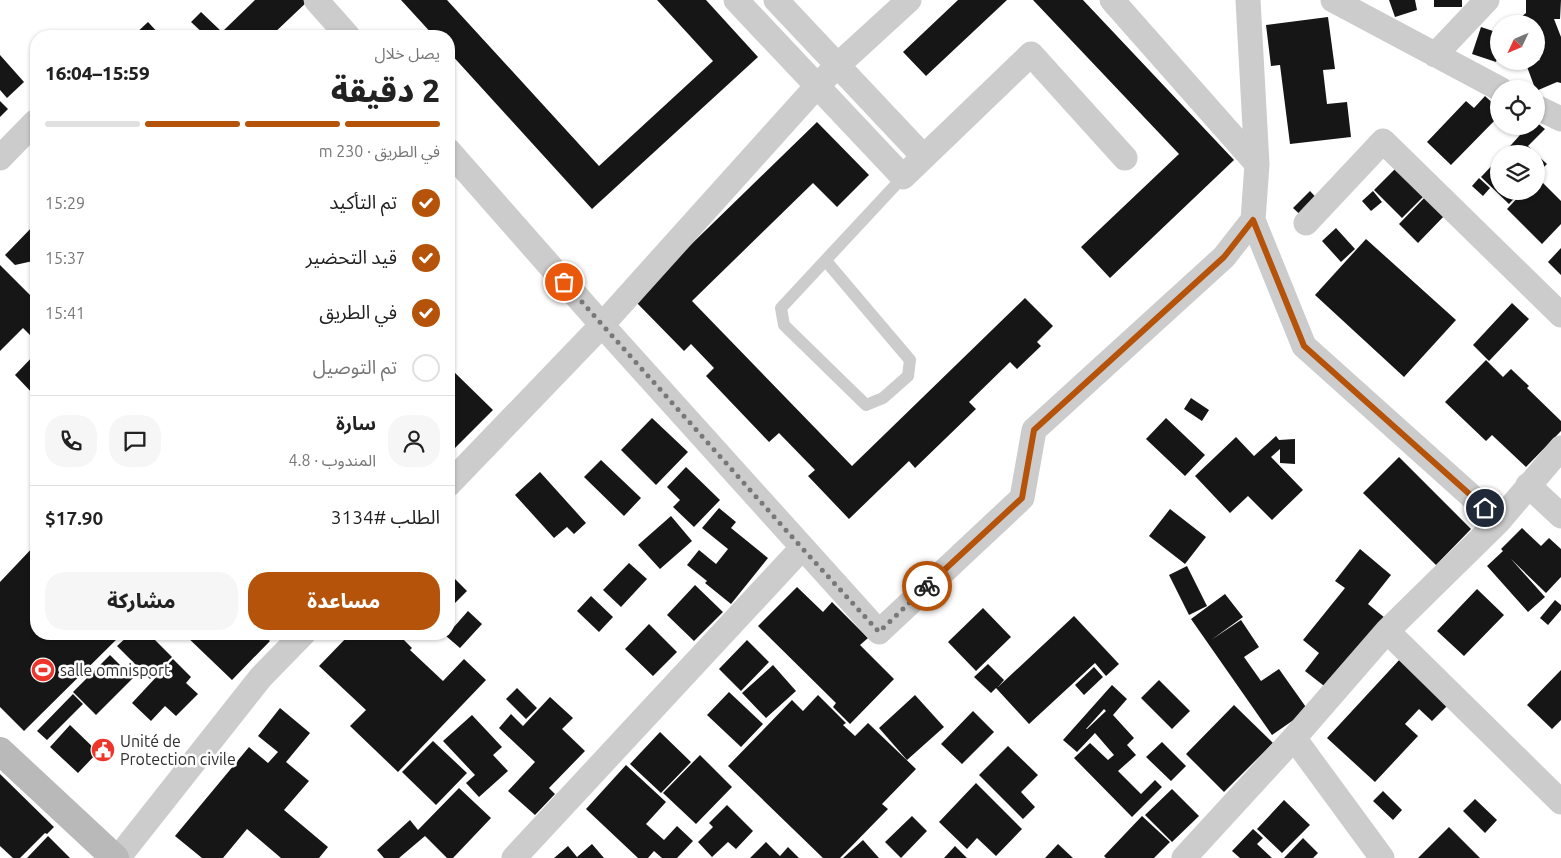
<!DOCTYPE html>
<html lang="ar">
<head>
<meta charset="utf-8">
<style>
	:root { --surface:#fff; --page:#f6f6f6; --text:#222; --muted:#767676; --line:#e0e0e0; --accent:#b45309 }
	body { margin:0; font-family:Ubuntu,"Noto Sans Arabic",sans-serif; background:var(--page); color:var(--text); direction:rtl; height:100vh; display:flex; flex-direction:column; font-size:19px; white-space:nowrap }
	* { box-sizing:border-box; margin:0 }
	p { font-size:16px; color:var(--muted) }
	.icon { flex:none; width:28px; height:28px; fill:none; stroke:currentColor; stroke-width:2; stroke-linecap:round; stroke-linejoin:round }
	.map { position:relative; flex:1; overflow:hidden; direction:ltr }
	.drawer { position:absolute; left:30px; top:30px; width:425px; height:610px; display:flex; flex-direction:column; background:var(--surface); border-radius:20px; box-shadow:0 1px 4px #0004; direction:rtl }
	.drawer>* { flex:none }
	.needle { width:32px; rotate:226deg }
	.fabs { position:absolute; left:1490px; top:15px; display:grid; gap:10px }
	.fabs a { display:grid; place-items:center; width:55px; height:55px; border-radius:50%; background:var(--surface); box-shadow:0 1px 4px #0004; font-size:25px }
	.pin { position:absolute; display:grid; place-items:center; width:42px; height:42px; color:#fff; margin:-21px; border:2px solid #fff; border-radius:50%; box-shadow:0 1px 5px #0007 }
	.courier { position:absolute; display:grid; place-items:center; width:50px; height:50px; margin:-25px; border:4px solid #b45309; border-radius:50%; background:#fff; color:#222; box-shadow:0 1px 6px #0007 }
	.overview em { font-style:normal; font-weight:800 }
	.overview div { display:flex; flex-direction:column-reverse }
	.overview { display:flex; align-items:center; justify-content:space-between; height:85px; padding:0 15px }
	h1 { font-size:32px; font-weight:800; line-height:38px }
	.bar { display:grid; grid-template-columns:repeat(4,1fr); gap:8px 5px; align-content:center; height:60px; padding:0 15px }
	.bar i { height:6px; border-radius:4px; background:var(--line) }
	.bar .selected { background:var(--accent) }
	.bar p { grid-column:span 4 }
	.line { display:flex; align-items:center; gap:12px; padding:0 15px; border-top:1px solid var(--line) }
	.line div { flex:1 }
	.round { display:grid; place-items:center; flex:none; width:52px; height:52px; border-radius:20px; background:var(--page) }
	ol { padding:0 15px; list-style:none }
	li { display:flex; align-items:center; gap:15px; height:55px }
	li p { margin-inline-start:auto }
	li .icon { padding:5px; border-radius:50%; background:var(--accent); color:#fff; stroke-width:4 }
	li:last-child { color:var(--muted) }
	li i { width:28px; height:28px; border:2px solid var(--line); border-radius:50% }
	.cta { display:flex; gap:10px; margin-top:auto; padding:10px 15px }
	.cta a { flex:1; height:58px; border-radius:20px; background:var(--accent); color:#fff; font-size:20px; font-weight:800; line-height:58px; text-align:center }
	.cta a+a { background:var(--page); color:var(--text) }
	.map>svg:first-child { display:block }
	.building { fill:#161616; fill-rule:evenodd }
	.lines { fill:none; stroke-linecap:round; stroke-linejoin:round }
	.lane { stroke:#ccc; stroke-width:12 }
	.street { stroke:#ccc; stroke-width:25 }
	.secondary { stroke:#b9b9b9; stroke-width:28 }
	.done { stroke:#787878; stroke-width:5; stroke-dasharray:0 9 }
	.route { stroke:#b45309; stroke-width:6 }
	.labels { text-anchor:middle; stroke-width:5; stroke-linejoin:round; paint-order:stroke }
	.poi-label { font-size:16px; fill:#2f2f2f; stroke:#fff; text-anchor:start }
</style>
</head>
<body>
<div class="map">
<svg width="1561" height="858" viewBox="0 0 1561 858">
	<rect width="100%" height="100%" fill="#fff"/>
	<path class="building" d="M255 0H309L271 36H226L223 33 220 36H206L191 22 201 12 222 32Z
		M401 0H447L599 166 713 61 657 0H706L758 57 592 209 449 52V36H434Z
		M958 0H1007L926 76 903 52Z
		M1033 0H1083L1234 160 1110 278 1081 247 1179 154Z
		M1389 0H1415L1417 10 1395 17Z
		M1434 0H1462V7H1434Z
		M1526 0H1561L1560 19H1554L1561 37V83L1557 82 1536 91 1526 64 1540 60 1536 52V24H1512L1526 13Z
		M1328 17 1335 69 1323 70 1327 104 1347 102 1351 137 1290 144 1280 65 1271 66 1266 25Z
		M148 22 161 36H133Z
		M1481 27 1499 33V51L1496 62 1472 54Z
		M0 55 24 82 7 98 0 90Z
		M1485 96 1499 109V116L1451 165 1427 142 1466 101 1474 108Z
		M0 101 8 109 0 117Z
		M817 122 869 175 837 207 813 183 692 301 852 466 1025 298 1053 326 1037 342 1041 346 1017 369 1010 362 969 402 976 409 915 468 909 461 849 519 808 476 815 470 779 433 769 442 706 376 714 368 691 344 684 351 634 300Z
		M1536 122 1545 129 1528 146 1536 154H1503L1528 126H1536Z
		M1536 154 1547 164 1536 175Z
		M1499 158V191H1521L1509 204 1481 177Z
		M1403 161 1431 189 1402 218 1374 190Z
		M1479 178 1490 188 1483 196 1472 186Z
		M1538 178 1561 201V224L1542 244 1507 209 1524 191H1536V179Z
		M1310 191 1323 205 1307 221 1293 208Z
		M1373 191 1382 202 1371 211 1362 201Z
		M1427 195 1447 213 1418 243 1399 224Z
		M36 223V272L33 261 15 265 5 255Z
		M1336 228 1355 249 1341 262 1322 241Z
		M1366 239 1456 320 1404 377 1315 295Z
		M1561 248V275L1548 262Z
		M0 265 36 301V341L23 328 0 351Z
		M1512 303 1529 319 1489 361 1473 345Z
		M36 353V397L15 375Z
		M1486 360 1503 377 1511 369 1529 386 1527 388 1561 421V431L1526 467 1492 435 1486 441 1445 402Z
		M449 367 493 410 454 449 449 444Z
		M1191 398 1209 410 1202 421 1184 409Z
		M652 418 688 452 656 485 621 450Z
		M1166 418 1205 455 1185 476 1146 439Z
		M1276 436 1279 440 1295 439V464L1280 463V449L1271 457 1303 490 1272 520 1248 496 1230 513 1195 476 1236 437 1254 456Z
		M1399 457 1471 529 1436 565 1363 493Z
		M601 460 641 498 624 516 584 477Z
		M686 467 720 500 694 527 673 507 680 500 667 487Z
		M540 472 586 523 574 534 567 527 554 538 515 495Z
		M719 508 736 522 731 528 768 558 731 604 705 583 707 581 687 565 699 550 716 564 728 549 702 528Z
		M1170 509 1206 537 1185 564 1149 536Z
		M671 516 692 541 660 569 638 545Z
		M1522 528 1541 546 1549 538 1561 549V577L1546 593 1511 559 1545 597 1528 612 1487 566 1503 551 1501 549Z
		M36 544V634H122L24 731 0 707V582Z
		M1360 549 1391 575 1368 604 1385 618 1328 689 1305 671 1319 653 1303 640 1345 588 1335 581Z
		M629 563 647 579 621 607 603 590Z
		M1187 566 1207 606 1189 615 1169 575Z
		M449 573 467 591 449 609Z
		M695 585 723 612 694 641 667 615Z
		M797 587 823 612 832 602 868 638 860 645 894 679 850 724 833 707 836 703 758 626Z
		M1477 589 1504 615 1464 656 1437 631Z
		M1225 594 1243 617 1211 640 1241 620 1259 647 1244 657 1261 681 1279 669 1308 710 1272 735 1191 619Z
		M591 596 613 617 599 632 577 611Z
		M1555 600 1561 605V610L1548 625 1540 618Z
		M983 608 1011 637 976 671 948 642Z
		M468 611 482 624 460 648 446 636Z
		M1074 616 1119 664 1106 676 1095 663 1029 724 996 688 991 693 974 677 988 664 1004 680 998 687Z
		M649 624 677 652 653 676 625 649Z
		M130 634H149L172 657 150 679 117 646Z
		M184 634H262L270 641 232 680Z
		M350 634H398L412 648 410 650 443 681 464 659 486 680 398 772 350 726 366 710 319 666Z
		M747 640 769 662 741 691 719 669Z
		M110 655 133 678 96 715 73 692Z
		M1401 658 1450 703 1432 721 1419 709 1405 724 1418 736 1375 782 1327 738Z
		M173 659 191 677 186 683 198 694 176 716 165 706 151 721 132 703Z
		M773 665 796 691 766 718 742 693Z
		M1094 667 1103 677 1084 695 1075 685Z
		M1561 670V720L1552 729 1527 705Z
		M1159 680 1190 711 1172 729 1141 698Z
		M1112 685 1127 699 1113 715 1134 738 1127 745 1136 755 1118 771 1141 794 1155 780 1162 787 1132 817 1074 758 1090 743 1108 760 1114 755 1095 733 1077 752 1063 740ZM1104 709 1106 711 1087 729H1086Z
		M517 688 537 708 526 719 506 699Z
		M729 692 763 724 741 747 707 715Z
		M73 694 83 704 47 740 37 731Z
		M818 695 846 723 843 725 855 736 868 723 916 769 882 804 888 809 840 858H823L728 766 792 700 803 711Z
		M915 695 944 727 907 760 879 728Z
		M550 697 573 718 562 729 585 751 549 788 555 794 535 815 508 791 535 762 499 728 511 714 523 726Z
		M1234 705 1273 743 1224 792 1186 754Z
		M280 708 310 733 286 762 309 781 284 810 328 847 319 858H281L247 829 223 858H202L175 836 249 747 268 763 278 752 258 736Z
		M973 711 994 732 962 764 941 744Z
		M472 715 502 747 493 755 508 771 479 797 466 783 475 775 443 741Z
		M70 725 98 752 78 773 50 747Z
		M660 732 691 762 661 793 630 764Z
		M433 741 467 773 436 805 402 772Z
		M1162 742 1186 766 1171 781 1146 757Z
		M1008 746 1038 775 1021 792 1035 807 1023 819 979 775Z
		M700 755 732 787 696 824 663 793Z
		M626 765 666 802 646 824 664 840 677 826 693 841 677 858H662L654 851 648 858H638L586 809Z
		M0 774 54 827 47 834 45 833 20 858H13L0 846Z
		M976 783 1022 829 996 856 977 838 967 849 939 822Z
		M459 788 491 818 453 858H447L425 836 399 858H384L377 850 410 820 418 830Z
		M1172 789 1199 816 1172 842 1145 815Z
		M1383 791 1402 810 1393 820 1373 801Z
		M1475 799 1497 820 1485 833 1463 811Z
		M1284 800 1310 825 1282 853 1257 829Z
		M727 805 753 831 736 849 728 842 712 857 698 842 713 827 709 823Z
		M912 816 927 831 901 858 885 842Z
		M1142 816 1170 842 1154 858H1106L1104 856Z
		M1449 827 1480 858H1418Z
		M1253 829 1263 838 1257 844 1272 858H1240L1232 851Z
		M48 836 70 858H27Z
		M1303 838 1318 853 1313 858H1284Z
		M863 840 879 858H843Z
		M766 842 780 856 788 847 799 858H750Z
		M592 844 604 858H554L568 846 577 857Z
		M1058 844 1073 858H1045Z
		M955 846 967 858H944Z"/>
	<g class="lines">
		<path class="lane" d="M826 261 910 360 908 376 883 398 866 405 784 325 781 308 903 177"/>
		<path class="street" d="M316 0 348 36
			M736 0 903 177 1031 54 1125 158
			M776 0 923 156
			M1112 0 1257 164 1253 220 1304 346 1499 521
			M1248 0 1257 164
			M1333 0 1500 89
			M1435 55 1487 0
			M1536 107 1561 119
			M449 151 602 325 879 632 1022 498 1034 430 1224 257 1253 220
			M0 158 35 122
			M1306 223 1383 141 1561 315
			M449 484 602 325 817 86 838 65 909 0
			M1528 485 1561 516
			M1387 631 1561 802
			M1294 738 1382 858
			M118 858 261 677 303 634
			M514 858 802 548
			M1184 858 1294 738 1387 631 1499 521 1561 448"/>
		<path class="secondary" d="M0 751 115 858"/>
	</g>
	<g class="lines">
		<path class="done" d="M564 282 802 548 879 632 927 586"/>
		<path class="route" d="M927 586 1022 498 1034 430 1224 257 1253 220 1304 346 1485 508"/>
	</g>
	<defs>
		<g id="stadium-disc" transform="scale(1.25)"><circle r="9.5" fill="#ed3529" stroke="#fff"/><path d="M0-5a6.5 5 0 1 0 0 10a6.5 5 0 1 0 0-10ZM-3.5-1.8h7v3.6h-7Z" fill="#fff"/></g>
		<g id="civic-disc" transform="scale(1.25)"><circle r="9.5" fill="#ed3529" stroke="#fff"/><path d="M-.6-6.5H3V-4.5H.6V-3L4-1V1h2V6H-6V1h2V-1L-.6-3ZM-1.2 2.5V6h2.4V2.5Z" fill="#fff"/></g>
	</defs>
	<g fill-rule="evenodd">
		<use href="#stadium-disc" x="43" y="670"/>
		<use href="#civic-disc" x="103" y="750"/>
	</g>
	<g class="labels">
		<g class="poi-label">
			<text x="60" y="676">salle omnisport</text>
			<text x="120" y="747">Unité de<tspan x="120" dy="18">Protection civile</tspan></text>
		</g>
	</g>
</svg>
<div class="fabs">
<a><svg class="needle" viewBox="-14 -14 28 28"><path d="M0-13l5 13h-10z" fill="#e53935"/><path d="M0 13l5-13h-10z" fill="#767676"/></svg></a>
<a><svg class="icon" aria-label="locate" viewBox="0 0 24 24"><circle cx="12" cy="12" r="6"/><path d="M12 2v4M12 18v4M2 12h4M18 12h4"/></svg></a>
<a><svg class="icon" aria-label="layers" viewBox="0 0 24 24"><path d="M12 4l9 5-9 5-9-5zM3 14l9 5 9-5"/></svg></a>
</div>
<div class="pin" style="left:564px;top:282px;background:#ea580c"><svg class="icon" aria-label="bag" viewBox="0 0 24 24"><path d="M5 8h14l-1 12H6zM9 8a3 3 0 0 1 6 0"/></svg></div>
<div class="pin" style="left:1485px;top:508px;background:#1f2937"><svg class="icon" aria-label="home" viewBox="0 0 24 24"><path d="M3 11l9-7 9 7M6 9v11h12V9"/></svg></div>
<div class="courier" style="left:927px;top:586px"><svg class="icon" aria-label="bike" viewBox="0 0 24 24"><circle cx="6" cy="16" r="4"/><circle cx="18" cy="16" r="4"/><path d="M6 16l4-8h5l3 8M10 8l3 8H6M13 5h3"/></svg></div>
<section class="drawer">
<div class="overview"><div><h1>2 دقيقة</h1><p>يصل خلال</p></div><em>15:59–16:04</em></div>
<div class="bar"><i class="selected"></i><i class="selected"></i><i class="selected"></i><i></i><p>في الطريق · 230 m</p></div>
<ol>
<li><svg class="icon" aria-label="check" viewBox="0 0 24 24"><path d="M5 12l5 5 9-10"/></svg>تم التأكيد<p>15:29</p></li>
<li><svg class="icon" aria-label="check" viewBox="0 0 24 24"><path d="M5 12l5 5 9-10"/></svg>قيد التحضير<p>15:37</p></li>
<li><svg class="icon" aria-label="check" viewBox="0 0 24 24"><path d="M5 12l5 5 9-10"/></svg>في الطريق<p>15:41</p></li>
<li><i></i>تم التوصيل</li>
</ol>
<div class="line" style="height:90px"><a class="round"><svg class="icon" aria-label="person" viewBox="0 0 24 24"><circle cx="12" cy="8" r="4"/><path d="M4 21q1-7 8-7t8 7"/></svg></a><div><b>سارة</b><p>المندوب · 4.8</p></div><a class="round"><svg class="icon" aria-label="chat" viewBox="0 0 24 24"><path d="M4 5h16v11H9l-5 4z"/></svg></a><a class="round"><svg class="icon" aria-label="phone" viewBox="0 0 24 24"><path d="M5 4h4l2 5-3 2q2 4 5 5l2-3 5 2v4C11 20 4 13 5 4z"/></svg></a></div>
<div class="line" style="height:65px"><div>الطلب #3134</div><b>$17.90</b></div>
<div class="cta"><a>مساعدة</a><a>مشاركة</a></div>
</section>
</div>
</body>
</html>
